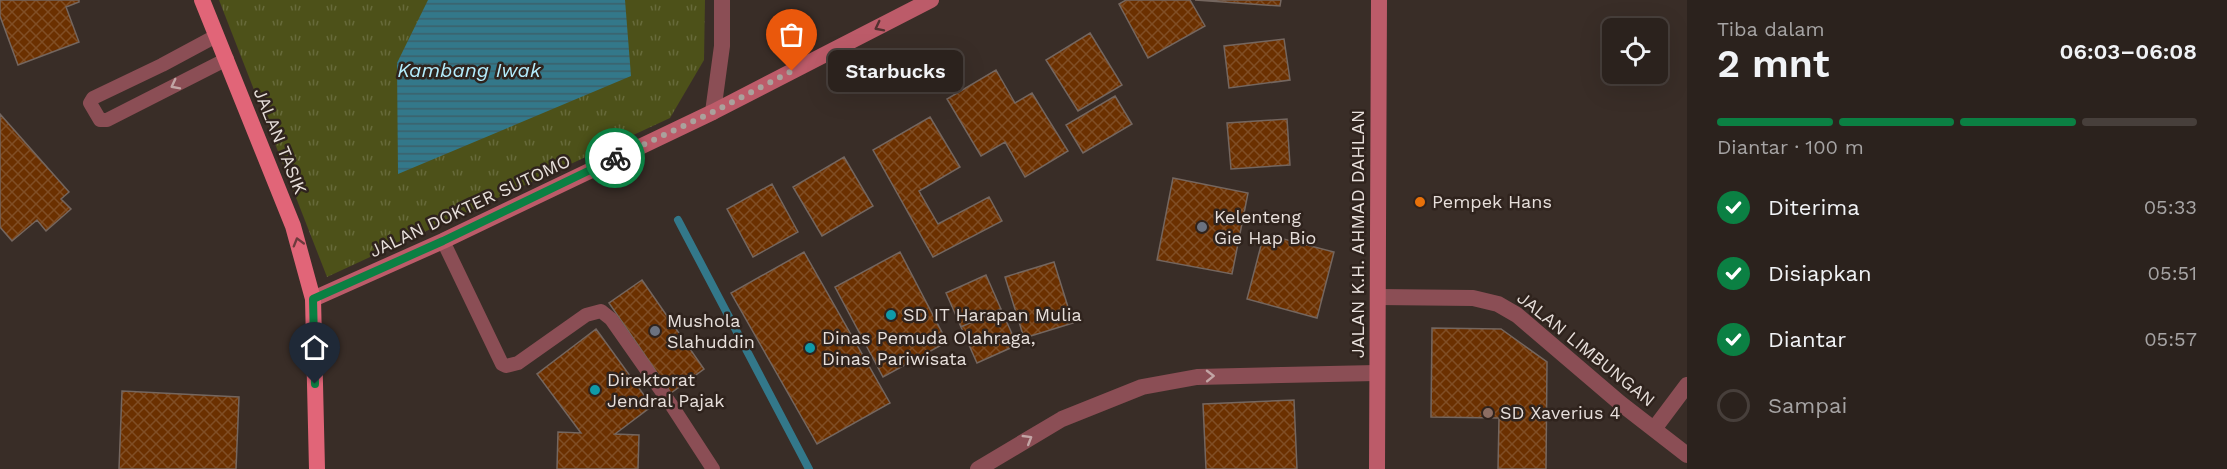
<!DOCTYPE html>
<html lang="id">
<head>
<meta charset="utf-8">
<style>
	:root { --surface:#2b221d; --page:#332a26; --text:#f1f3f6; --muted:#a6a4a4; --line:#473f3b; --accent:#0b8043 }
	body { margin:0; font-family:"Work Sans",sans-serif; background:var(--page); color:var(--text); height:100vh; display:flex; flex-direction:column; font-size:22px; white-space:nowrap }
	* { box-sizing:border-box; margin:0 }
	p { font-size:20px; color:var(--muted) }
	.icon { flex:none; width:33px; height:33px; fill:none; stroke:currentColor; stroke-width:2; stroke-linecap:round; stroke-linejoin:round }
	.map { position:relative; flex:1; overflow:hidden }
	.details { display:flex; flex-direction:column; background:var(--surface); width:540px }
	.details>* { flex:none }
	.controls { position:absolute; left:1602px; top:18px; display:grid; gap:12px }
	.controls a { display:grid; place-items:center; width:66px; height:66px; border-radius:9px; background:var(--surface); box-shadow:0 6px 24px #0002,0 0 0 2px var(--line); font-size:30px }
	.pin { position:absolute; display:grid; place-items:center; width:51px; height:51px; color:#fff; margin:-62px -26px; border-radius:50% 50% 50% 0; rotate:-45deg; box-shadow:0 0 6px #0007 }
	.pin .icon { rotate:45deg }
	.courier { position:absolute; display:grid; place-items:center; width:60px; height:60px; margin:-30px; border:4px solid #0b8043; border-radius:50%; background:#fff; color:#222; box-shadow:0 2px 8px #0007 }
	.bubble { position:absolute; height:42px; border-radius:9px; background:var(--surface); box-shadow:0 6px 24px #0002,0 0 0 2px var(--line); font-size:20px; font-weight:600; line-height:42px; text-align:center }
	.summary em { font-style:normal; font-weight:600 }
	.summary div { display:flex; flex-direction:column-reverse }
	.summary { display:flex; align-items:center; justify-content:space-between; height:102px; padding:0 30px }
	h1 { font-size:39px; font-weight:600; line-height:45px }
	.bar { display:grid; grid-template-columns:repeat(4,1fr); gap:9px 6px; align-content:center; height:72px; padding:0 30px }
	.bar i { height:8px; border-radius:4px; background:var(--line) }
	.bar .on { background:var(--accent) }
	.bar p { grid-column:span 4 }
	ol { padding:0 30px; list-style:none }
	li { display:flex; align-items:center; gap:18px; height:66px }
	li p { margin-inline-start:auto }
	li .icon { padding:6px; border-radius:50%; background:var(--accent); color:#fff; stroke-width:4 }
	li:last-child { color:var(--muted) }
	li i { width:33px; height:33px; border:3px solid var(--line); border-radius:50% }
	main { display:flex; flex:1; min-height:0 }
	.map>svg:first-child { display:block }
	.park { fill:url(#park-tufts) }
	.water { fill:url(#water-rules) }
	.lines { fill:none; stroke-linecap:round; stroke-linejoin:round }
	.stream { stroke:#33788a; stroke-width:8 }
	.building { fill:url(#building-cross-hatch); stroke:#74665f; stroke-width:1.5 }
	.service { stroke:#8b4e55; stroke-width:14 }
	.minor { stroke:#8b4e55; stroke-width:16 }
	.tertiary { stroke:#8b4e55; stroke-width:16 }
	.secondary { stroke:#bc5b69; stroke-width:16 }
	.primary { stroke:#e16578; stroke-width:16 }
	.oneway { stroke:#523130 }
	.oneway2 { stroke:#c2a5a5 }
	.oneway3 { stroke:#6d3a3d }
	.done { stroke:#aaa19c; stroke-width:6; stroke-dasharray:0 10.8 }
	.route { stroke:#0b8043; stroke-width:8 }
	.food-dot { fill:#e8710a; stroke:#2f231d; stroke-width:2 }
	.worship-dot { fill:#6b7280; stroke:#2f231d; stroke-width:2 }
	.culture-dot { fill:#0f9aa8; stroke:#2f231d; stroke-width:2 }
	.education-dot { fill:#8d6e63; stroke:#2f231d; stroke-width:2 }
	.labels { text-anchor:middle; stroke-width:5; stroke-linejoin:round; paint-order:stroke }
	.street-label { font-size:18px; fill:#e7dfdb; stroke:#2f231d }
	.poi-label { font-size:18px; fill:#e7dfdb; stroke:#2f231d; text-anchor:start }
	.water-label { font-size:20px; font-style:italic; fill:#b5eefe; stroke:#2f231d }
</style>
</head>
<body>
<main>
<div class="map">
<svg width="1687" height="469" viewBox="0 0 1687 469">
	<defs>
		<pattern id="park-tufts" width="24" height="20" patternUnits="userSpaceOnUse" patternTransform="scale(1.5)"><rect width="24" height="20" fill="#4d5119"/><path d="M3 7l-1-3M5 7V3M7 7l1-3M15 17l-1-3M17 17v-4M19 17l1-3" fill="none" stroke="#676a3a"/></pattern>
		<pattern id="water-rules" width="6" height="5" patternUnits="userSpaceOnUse" patternTransform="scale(1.5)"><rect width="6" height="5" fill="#33788a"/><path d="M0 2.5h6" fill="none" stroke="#3b606a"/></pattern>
		<pattern id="building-cross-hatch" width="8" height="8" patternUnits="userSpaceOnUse" patternTransform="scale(1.5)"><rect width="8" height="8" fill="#6b3000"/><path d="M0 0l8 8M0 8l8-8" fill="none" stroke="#804e25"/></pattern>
	</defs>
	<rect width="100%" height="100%" fill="#392d27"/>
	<path class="park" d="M219 0H705L704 60 670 118 327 277Z"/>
	<path class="water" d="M428 0H625L631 76 398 174 397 63Z"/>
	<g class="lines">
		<path class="stream" d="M678 220 809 469"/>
	</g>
	<path class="building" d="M0 0H79V2L66 7 79 42 18 65 0 16Z
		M1126 0H1190L1205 26 1148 58 1119 4Z
		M1195 0H1281L1280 6Z
		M1090 33 1122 85 1078 111 1046 60Z
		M1284 39 1290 80 1229 88 1224 46Z
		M996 70 1015 103 1032 93 1068 151 1025 177 1005 142 981 156 947 99Z
		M1115 96 1132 124 1083 153 1066 125Z
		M0 114 69 192 61 199 71 209 46 231 37 220 12 241 0 227Z
		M930 117 960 167 919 191 938 224 989 197 1002 221 933 257 873 150Z
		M1287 119 1290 165 1231 169 1227 123Z
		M844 157 873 206 822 236 793 187Z
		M1173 178 1248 193 1232 274 1157 260Z
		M772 184 798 232 753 257 727 209Z
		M1264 234 1334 252 1317 318 1247 299Z
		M804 252 890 403 817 444 731 293Z
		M900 252 947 342 883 377 835 287Z
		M1054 262 1073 323 1024 338 1005 277Z
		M986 275 1001 309 961 327 946 293Z
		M642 280 704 369 671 393 609 303Z
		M1001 309 1017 345 977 363 961 327Z
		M1432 328 1501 329 1547 362 1546 469H1498L1499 418 1431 417Z
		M596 329 652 406 615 434 639 435 638 469H557L558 432 581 433 537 374Z
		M122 391 239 397 236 469H119Z
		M1294 400 1297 469H1206L1203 404Z"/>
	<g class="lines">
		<path class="service" d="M216 36 162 65 93 98 90 103 100 120H107L227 59
			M443 241 502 364 506 366 518 363 586 315 601 311 611 319 672 406 713 469"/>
		<path class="minor" d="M713 112 722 46V0
			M1378 297 1473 298 1498 304 1517 315 1620 403 1687 455
			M1654 429 1687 385"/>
		<path class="tertiary" d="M978 469 1062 419 1142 387 1197 377 1376 373"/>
		<path class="secondary" d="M313 299 443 241 713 112 931 0
			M1377 469 1379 0"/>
		<path class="primary" d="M202 0 293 226 313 299 317 469"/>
	</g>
	<defs><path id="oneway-chevron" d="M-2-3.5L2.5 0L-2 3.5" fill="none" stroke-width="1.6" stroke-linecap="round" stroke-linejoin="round" transform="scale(1.5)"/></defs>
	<use class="oneway" href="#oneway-chevron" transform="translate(879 27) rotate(153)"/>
	<g class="oneway2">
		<use href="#oneway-chevron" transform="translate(175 85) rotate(153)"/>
		<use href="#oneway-chevron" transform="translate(1210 376) rotate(-1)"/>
		<use href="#oneway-chevron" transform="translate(1028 439) rotate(-31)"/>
	</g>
	<use class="oneway3" href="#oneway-chevron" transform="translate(298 242) rotate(-106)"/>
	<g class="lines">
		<path class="done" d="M615 158 713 112 792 71"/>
		<path class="route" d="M315 384 313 299 443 241 615 158"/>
	</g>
	<circle class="food-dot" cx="1420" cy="202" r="6"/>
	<g class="worship-dot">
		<circle cx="1202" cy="227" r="6"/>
		<circle cx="655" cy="331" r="6"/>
	</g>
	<g class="culture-dot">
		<circle cx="891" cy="315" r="6"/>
		<circle cx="810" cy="348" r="6"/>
		<circle cx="595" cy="390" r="6"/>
	</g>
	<circle class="education-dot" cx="1488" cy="413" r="6"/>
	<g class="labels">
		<g class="street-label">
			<text transform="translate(280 141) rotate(68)" y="6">JALAN TASIK</text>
			<text transform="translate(470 206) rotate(-25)" y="6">JALAN DOKTER SUTOMO</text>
			<text transform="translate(1358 234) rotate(-90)" y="6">JALAN K.H. AHMAD DAHLAN</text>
			<text transform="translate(1586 349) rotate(39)" y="6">JALAN LIMBUNGAN</text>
		</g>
		<g class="poi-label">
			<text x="1432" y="208">Pempek Hans</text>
			<text x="1214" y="223">Kelenteng<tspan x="1214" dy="21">Gie Hap Bio</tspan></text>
			<text x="903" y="321">SD IT Harapan Mulia</text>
			<text x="667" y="327">Mushola<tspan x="667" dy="21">Slahuddin</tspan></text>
			<text x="822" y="344">Dinas Pemuda Olahraga,<tspan x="822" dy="21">Dinas Pariwisata</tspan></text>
			<text x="607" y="386">Direktorat<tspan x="607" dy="21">Jendral Pajak</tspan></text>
			<text x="1500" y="419">SD Xaverius 4</text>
		</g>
		<g class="water-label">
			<text x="469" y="77">Kambang Iwak</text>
		</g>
	</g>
</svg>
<div class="controls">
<a><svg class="icon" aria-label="locate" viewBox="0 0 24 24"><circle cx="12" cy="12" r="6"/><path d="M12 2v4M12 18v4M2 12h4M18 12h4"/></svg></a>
</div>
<div class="pin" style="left:792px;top:71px;background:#ea580c"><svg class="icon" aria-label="bag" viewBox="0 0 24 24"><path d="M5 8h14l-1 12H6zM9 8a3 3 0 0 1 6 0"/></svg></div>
<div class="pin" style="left:315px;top:384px;background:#1f2937"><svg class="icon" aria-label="home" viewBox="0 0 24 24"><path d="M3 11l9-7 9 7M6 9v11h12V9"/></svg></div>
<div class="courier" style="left:615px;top:158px"><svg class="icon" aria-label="bike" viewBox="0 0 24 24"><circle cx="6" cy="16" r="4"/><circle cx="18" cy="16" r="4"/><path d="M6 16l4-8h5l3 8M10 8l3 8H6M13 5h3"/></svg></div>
<div class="bubble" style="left:828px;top:50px;width:135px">Starbucks</div>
</div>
<section class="details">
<div class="summary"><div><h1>2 mnt</h1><p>Tiba dalam</p></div><em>06:03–06:08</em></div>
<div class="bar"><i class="on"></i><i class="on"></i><i class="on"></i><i></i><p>Diantar · 100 m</p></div>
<ol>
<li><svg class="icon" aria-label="check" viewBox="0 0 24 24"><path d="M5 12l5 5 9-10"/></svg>Diterima<p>05:33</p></li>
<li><svg class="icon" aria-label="check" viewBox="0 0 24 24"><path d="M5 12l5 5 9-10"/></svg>Disiapkan<p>05:51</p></li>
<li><svg class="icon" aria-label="check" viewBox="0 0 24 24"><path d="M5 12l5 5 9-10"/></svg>Diantar<p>05:57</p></li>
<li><i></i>Sampai</li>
</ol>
</section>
</main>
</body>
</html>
